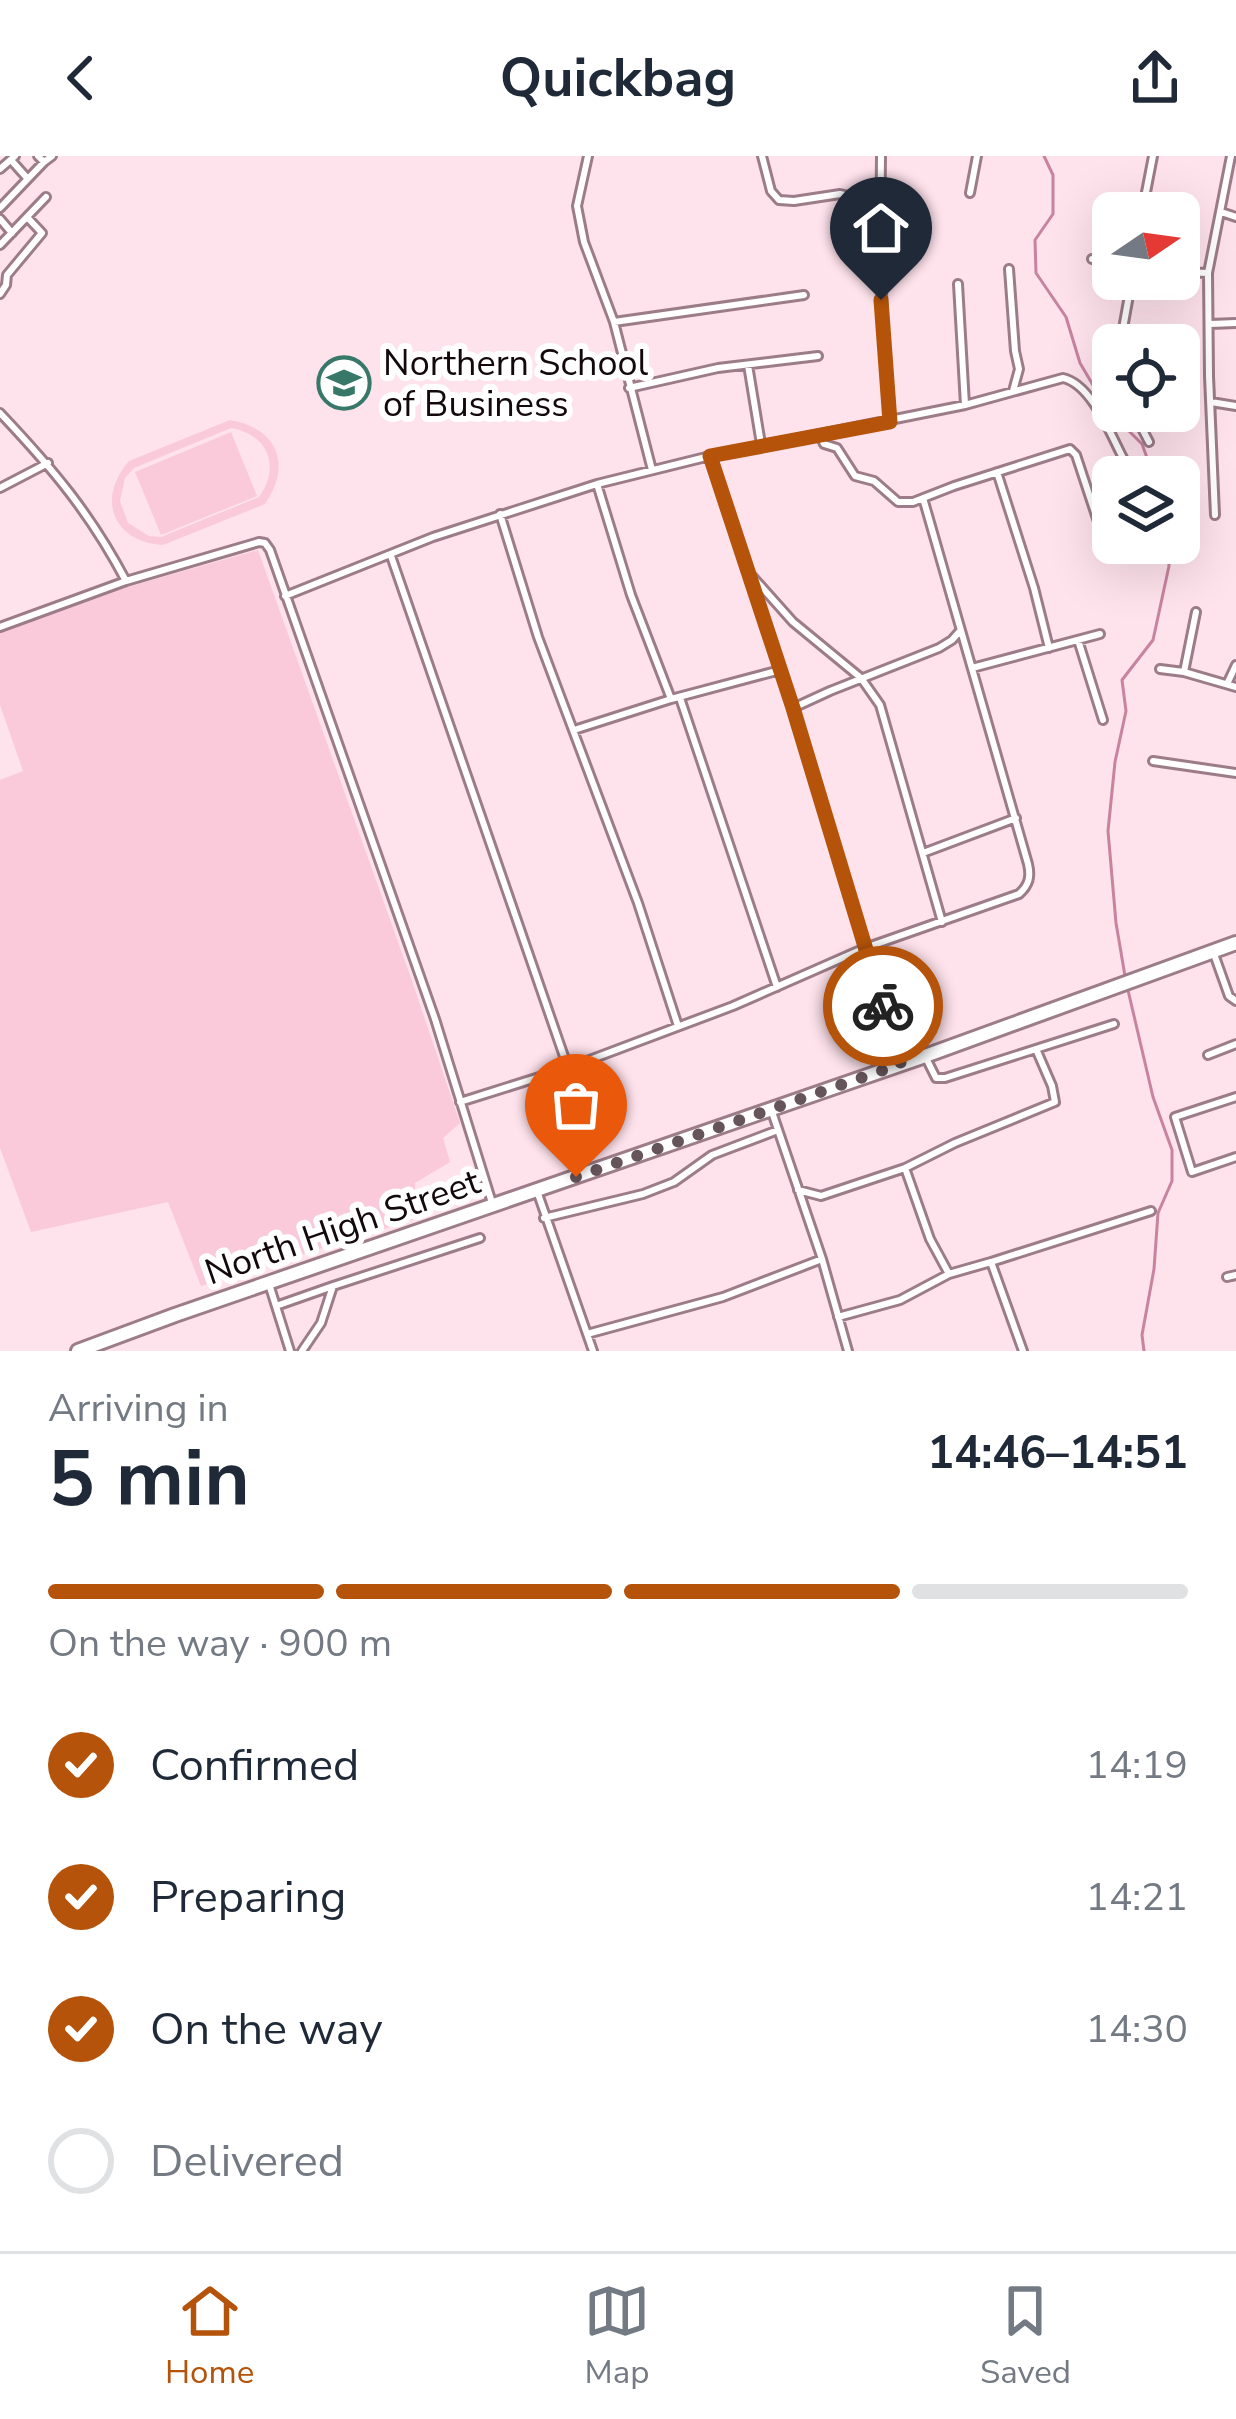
<!DOCTYPE html>
<html lang="en">
<head>
<meta charset="utf-8">
<style>
	:root { --surface:#fff; --page:#f2f2f3; --text:#1f2937; --muted:#747a83; --line:#e0e1e3; --accent:#b45309 }
	body { margin:0; font-family:"Nunito Sans",sans-serif; background:var(--page); color:var(--text); height:100vh; display:flex; flex-direction:column; font-size:45px; white-space:nowrap }
	* { box-sizing:border-box; margin:0 }
	p { font-size:39px; color:var(--muted) }
	.icon { flex:none; width:66px; height:66px; fill:none; stroke:currentColor; stroke-width:2; stroke-linecap:round; stroke-linejoin:round }
	.map { position:relative; height:1195px; overflow:hidden }
	.side { display:flex; flex-direction:column; background:var(--surface); flex:1 }
	.side>* { flex:none }
	.needle { width:78px; rotate:77deg }
	.tools { position:absolute; left:1092px; top:36px; display:grid; gap:24px }
	.tools a { display:grid; place-items:center; width:108px; height:108px; border-radius:18px; background:var(--surface); box-shadow:0 12px 48px #0002; font-size:60px }
	.pin { position:absolute; display:grid; place-items:center; width:102px; height:102px; color:#fff; margin:-123px -51px; border-radius:50% 50% 50% 0; rotate:-45deg; box-shadow:0 0 12px #0007 }
	.pin .icon { rotate:45deg }
	.courier { position:absolute; display:grid; place-items:center; width:120px; height:120px; margin:-60px; border:9px solid #b45309; border-radius:50%; background:#fff; color:#222; box-shadow:0 3px 15px #0007 }
	.summary em { font-style:normal; font-weight:700 }
	.summary div { display:flex; flex-direction:column-reverse }
	.summary { display:flex; align-items:center; justify-content:space-between; height:204px; padding:0 48px }
	h1 { font-size:78px; font-weight:700; line-height:90px }
	.bar { display:grid; grid-template-columns:repeat(4,1fr); gap:18px 12px; align-content:center; height:144px; padding:0 48px }
	.bar i { height:15px; border-radius:9px; background:var(--line) }
	.bar .active { background:var(--accent) }
	.bar p { grid-column:span 4 }
	ol { padding:0 48px; list-style:none }
	li { display:flex; align-items:center; gap:36px; height:132px }
	li p { margin-inline-start:auto }
	li .icon { padding:12px; border-radius:50%; background:var(--accent); color:#fff; stroke-width:4 }
	li:last-child { color:var(--muted) }
	li i { width:66px; height:66px; border:6px solid var(--line); border-radius:50% }
	header { display:flex; justify-content:space-between; align-items:center; height:156px; padding:0 48px; background:var(--surface); font-size:54px; font-weight:700 }
	.tab-bar { display:flex; justify-content:space-around; align-items:center; height:168px; border-top:3px solid var(--line); background:var(--surface); font-size:33px; color:var(--muted) }
	.tab-bar a { display:grid; justify-items:center; gap:6px }
	.tab-bar .active { color:var(--accent) }
	.map>svg:first-child { display:block }
	.green { fill:#facadb; fill-rule:evenodd }
	.lines { fill:none; stroke-linecap:round; stroke-linejoin:round }
	.stream { stroke:#c8839e; stroke-width:3 }
	.street-casing { stroke:#9c7c88; stroke-width:12 }
	.highway-casing { stroke:#9c7c88; stroke-width:18 }
	.street { stroke:#fff; stroke-width:6 }
	.highway { stroke:#fff; stroke-width:12 }
	.done { stroke:#65545a; stroke-width:12; stroke-dasharray:0 21.6 }
	.route { stroke:#b45309; stroke-width:15 }
	.labels { text-anchor:middle; stroke-width:12; stroke-linejoin:round; paint-order:stroke }
	.poi-label { font-size:36px; fill:#13080c; stroke:#fff; text-anchor:start }
	.street-label { font-size:36px; fill:#13080c; stroke:#fff }
</style>
</head>
<body>
<header><svg class="icon" aria-label="back" viewBox="0 0 24 24"><path d="M15 5l-7 7 7 7"/></svg>Quickbag<svg class="icon" aria-label="share" viewBox="0 0 24 24"><path d="M12 15V3M7 8l5-5 5 5M5 13v7h14v-7"/></svg></header>
<div class="map">
<svg width="1236" height="1195" viewBox="0 0 1236 1195">
	<rect width="100%" height="100%" fill="#fee2ec"/>
	<path class="green" d="M230 264C278 272 292 309 265 348L163 389C113 386 96 343 129 305ZM231 272C268 278 281 311 259 341L161 381 149 380 128 367 120 345 125 322 134 312Z
		M231 276 257 340 161 379 135 316Z
		M258 394 412 825 460 967 443 982 450 1006 415 1027V1063L201 1130 168 1046 31 1076 0 992V624L23 615 0 549V473L39 456Z"/>
	<g class="lines">
		<path class="stream" d="M1044 0 1053 19V58L1035 84 1036 117 1066 161 1080 207 1107 253 1142 288 1154 321
			M1125 820 1116 767 1108 675 1115 606 1126 555 1122 524 1153 484 1169 410 1168 387
			M1127 830 1153 941 1172 994V1025L1158 1057 1154 1113 1142 1179 1144 1195"/>
		<g class="street-casing">
			<path id="street" d="M38 0 44 6 52 0
				M588 0 577 50 584 86 614 166 652 314
				M762 0 771 35 779 44 794 45 840 38 881 47
				M881 0C880 89 881 177 890 266
				M11 4 27 22
				M0 13 15 0
				M970 37 977 0
				M0 52 44 6
				M1221 56 1236 61
				M1142 57 1153 0
				M0 63 12 77
				M0 89 46 41
				M1092 103 1113 105
				M1009 113 1015 195 1019 213 1013 235
				M1179 116 1208 117
				M958 128 965 249
				M0 138 6 129 7 119 42 77 27 61
				M614 166 804 139
				M1210 168 1236 167
				M1120 189 1132 123
				M748 209 761 288
				M629 232 718 212 818 200
				M1211 246 1236 250
				M1133 255 1149 286
				M0 257C53 313 90 357 126 425
				M820 280 824 288 837 292 855 320 874 325 898 346H913L954 330 1070 293 1076 299 1109 399
				M710 300 793 552 901 908
				M997 316 1034 432 1049 492
				M597 328 631 439 671 543
				M0 332 48 307
				M1092 345 1113 339
				M500 358 538 481 638 747 678 870
				M1215 359 1209 220 1208 117 1231 0
				M391 400 568 912
				M751 419 793 466 861 522 880 549 942 766
				M285 440 433 381 597 328 710 300 965 249 1063 222C1091 228 1110 277 1123 302
				M0 471 126 425 259 386 265 387 270 394 435 863 493 1050
				M1078 484 1103 564
				M972 512 1100 478
				M1160 513 1184 516 1236 531
				M1184 516 1196 456
				M1227 528 1236 509
				M680 542 777 831
				M793 552 830 535 939 492 952 484 960 475
				M574 574 671 543 780 514
				M1153 605 1236 617
				M923 697 1016 662
				M1214 798 1229 840 1236 845
				M1208 899 1236 888
				M925 900 936 922H945L1114 868
				M1236 941 1175 961 1192 1016 1236 1001
				M460 946 568 912 733 850 865 792 1019 738C1029 729 1031 721 1028 708L923 342
				M772 956 822 1103 848 1195
				M905 1012 955 987 1055 946 1052 930 1036 893
				M798 1034 821 1040 905 1012 930 1083 949 1118 991 1106 1023 1195
				M537 1035 593 1195
				M544 1062 643 1038 674 1026 712 999 778 974
				M991 1106 1151 1055
				M1227 1121 1236 1119
				M269 1128 290 1195
				M276 1150 333 1130
				M838 1161 900 1144 949 1118
				M587 1178 723 1141 822 1103
				M302 1195 321 1167 333 1130 480 1082"/>
		</g>
		<g class="highway-casing">
			<path id="highway" d="M78 1195 175 1159 925 900 1236 787"/>
		</g>
		<use href="#street" class="street"/>
		<use href="#highway" class="highway"/>
	</g>
	<g class="lines">
		<path class="done" d="M576 1021 901 908 883 850"/>
		<path class="route" d="M881 144 890 266 710 300 793 552 883 850"/>
	</g>
	<defs>
		<g id="school-ring" transform="scale(2.7)"><circle r="9.5" fill="#fff" stroke="#377868" stroke-width="1.5"/><path d="M0-5L7-2L0 1L-7-2ZM-4 1L0 2.5L4 1V4Q0 6-4 4Z" fill="#377868"/></g>
	</defs>
	<g fill-rule="evenodd">
		<use href="#school-ring" x="344" y="227"/>
	</g>
	<g class="labels">
		<g class="poi-label">
			<text x="383" y="219">Northern School<tspan x="383" dy="41">of Business</tspan></text>
		</g>
		<g class="street-label">
			<text transform="translate(342 1070) rotate(-19)" y="13">North High Street</text>
		</g>
	</g>
</svg>
<div class="tools">
<a><svg class="needle" viewBox="-14 -14 28 28"><path d="M0-13l5 13h-10z" fill="#e53935"/><path d="M0 13l5-13h-10z" fill="#747a83"/></svg></a>
<a><svg class="icon" aria-label="locate" viewBox="0 0 24 24"><circle cx="12" cy="12" r="6"/><path d="M12 2v4M12 18v4M2 12h4M18 12h4"/></svg></a>
<a><svg class="icon" aria-label="layers" viewBox="0 0 24 24"><path d="M12 4l9 5-9 5-9-5zM3 14l9 5 9-5"/></svg></a>
</div>
<div class="pin" style="left:576px;top:1021px;background:#ea580c"><svg class="icon" aria-label="bag" viewBox="0 0 24 24"><path d="M5 8h14l-1 12H6zM9 8a3 3 0 0 1 6 0"/></svg></div>
<div class="pin" style="left:881px;top:144px;background:#1f2937"><svg class="icon" aria-label="home" viewBox="0 0 24 24"><path d="M3 11l9-7 9 7M6 9v11h12V9"/></svg></div>
<div class="courier" style="left:883px;top:850px"><svg class="icon" aria-label="bike" viewBox="0 0 24 24"><circle cx="6" cy="16" r="4"/><circle cx="18" cy="16" r="4"/><path d="M6 16l4-8h5l3 8M10 8l3 8H6M13 5h3"/></svg></div>
</div>
<section class="side">
<div class="summary"><div><h1>5 min</h1><p>Arriving in</p></div><em>14:46–14:51</em></div>
<div class="bar"><i class="active"></i><i class="active"></i><i class="active"></i><i></i><p>On the way · 900 m</p></div>
<ol>
<li><svg class="icon" aria-label="check" viewBox="0 0 24 24"><path d="M5 12l5 5 9-10"/></svg>Confirmed<p>14:19</p></li>
<li><svg class="icon" aria-label="check" viewBox="0 0 24 24"><path d="M5 12l5 5 9-10"/></svg>Preparing<p>14:21</p></li>
<li><svg class="icon" aria-label="check" viewBox="0 0 24 24"><path d="M5 12l5 5 9-10"/></svg>On the way<p>14:30</p></li>
<li><i></i>Delivered</li>
</ol>
</section>
<nav class="tab-bar">
<a class="active"><svg class="icon" aria-label="home" viewBox="0 0 24 24"><path d="M3 11l9-7 9 7M6 9v11h12V9"/></svg>Home</a>
<a><svg class="icon" aria-label="map" viewBox="0 0 24 24"><path d="M3 6l6-2 6 2 6-2v14l-6 2-6-2-6 2zM9 4v14M15 6v14"/></svg>Map</a>
<a><svg class="icon" aria-label="saved" viewBox="0 0 24 24"><path d="M7 4h10v16l-5-4-5 4z"/></svg>Saved</a>
</nav>
</body>
</html>
